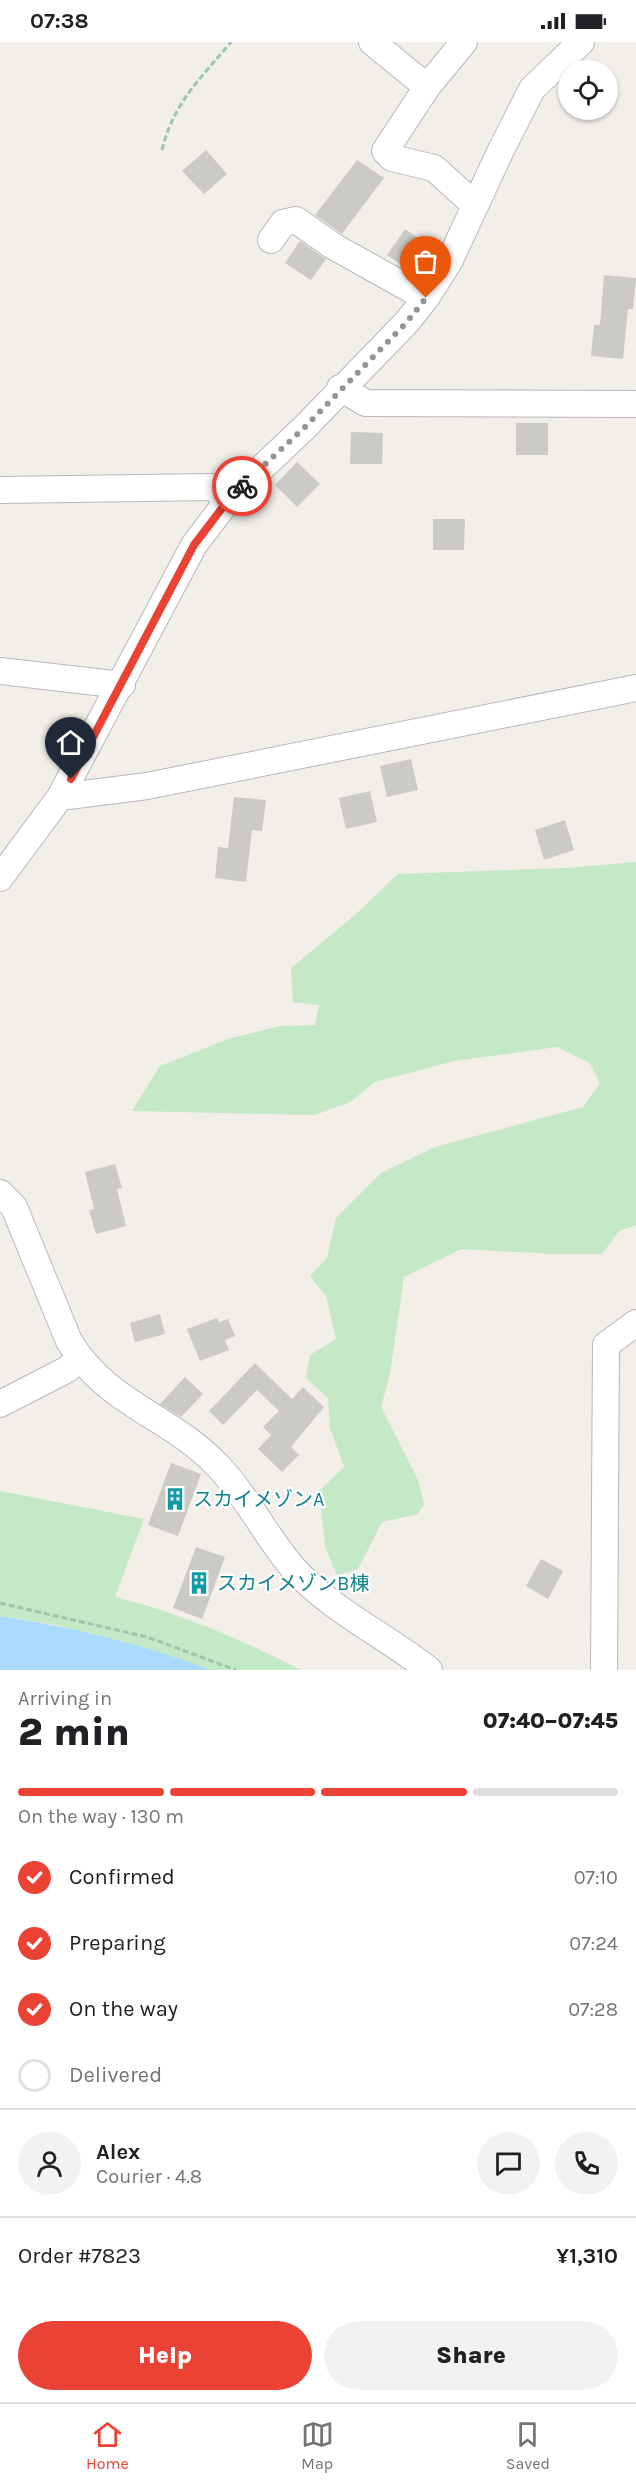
<!DOCTYPE html>
<html lang="en">
<head>
<meta charset="utf-8">
<style>
	:root { --surface:#fff; --page:#f2f2f2; --text:#202124; --muted:#757577; --line:#e0e0e0; --accent:#ea4335 }
	body { margin:0; font-family:Karla,"Noto Sans JP",sans-serif; background:var(--page); color:var(--text); height:100vh; display:flex; flex-direction:column; font-size:22px; white-space:nowrap }
	* { box-sizing:border-box; margin:0 }
	p { font-size:20px; color:var(--muted) }
	.icon { flex:none; width:33px; height:33px; fill:none; stroke:currentColor; stroke-width:2; stroke-linecap:round; stroke-linejoin:round }
	.map { position:relative; height:1628px; overflow:hidden }
	.panel { display:flex; flex-direction:column; background:var(--surface); flex:1 }
	.panel>* { flex:none }
	.tools { position:absolute; left:558px; top:18px; display:grid; gap:12px }
	.tools a { display:grid; place-items:center; width:60px; height:60px; border-radius:50%; background:var(--surface); box-shadow:0 2px 4px #0004; font-size:30px }
	.pin { position:absolute; display:grid; place-items:center; width:51px; height:51px; color:#fff; margin:-62px -26px; border-radius:50% 50% 50% 0; rotate:-45deg; box-shadow:0 0 6px #0007 }
	.pin .icon { rotate:45deg }
	.courier { position:absolute; display:grid; place-items:center; width:60px; height:60px; margin:-30px; border:4px solid #ea4335; border-radius:50%; background:#fff; color:#222; box-shadow:0 2px 8px #0007 }
	.headline em { font-style:normal; font-weight:800 }
	.headline div { display:flex; flex-direction:column-reverse }
	.headline { display:flex; align-items:center; justify-content:space-between; height:102px; padding:0 18px }
	h1 { font-size:39px; font-weight:800; line-height:45px }
	.bar { display:grid; grid-template-columns:repeat(4,1fr); gap:9px 6px; align-content:center; height:72px; padding:0 18px }
	.bar i { height:8px; border-radius:4px; background:var(--line) }
	.bar .active { background:var(--accent) }
	.bar p { grid-column:span 4 }
	.line { display:flex; align-items:center; gap:15px; padding:0 18px; border-top:2px solid var(--line) }
	.line div { flex:1 }
	.round { display:grid; place-items:center; flex:none; width:63px; height:63px; border-radius:32px; background:var(--page) }
	ol { padding:0 18px; list-style:none }
	li { display:flex; align-items:center; gap:18px; height:66px }
	li p { margin-inline-start:auto }
	li .icon { padding:6px; border-radius:50%; background:var(--accent); color:#fff; stroke-width:4 }
	li:last-child { color:var(--muted) }
	li i { width:33px; height:33px; border:3px solid var(--line); border-radius:50% }
	.cta { display:flex; gap:12px; margin-top:auto; padding:12px 18px }
	.cta a { flex:1; height:69px; border-radius:36px; background:var(--accent); color:#fff; font-size:24px; font-weight:800; line-height:69px; text-align:center }
	.cta a+a { background:var(--page); color:var(--text) }
	.status { display:flex; justify-content:space-between; align-items:center; height:42px; padding:0 30px; background:var(--surface); direction:ltr }
	.status svg { height:16px; fill:currentColor }
	.tab-bar { display:flex; justify-content:space-around; align-items:center; height:84px; border-top:2px solid var(--line); background:var(--surface); font-size:16px; color:var(--muted) }
	.tab-bar a { display:grid; justify-items:center; gap:3px }
	.tab-bar .active { color:var(--accent) }
	.map>svg:first-child { display:block }
	.green { fill:#c5e8c5 }
	.water { fill:#aadaff }
	.building { fill:#cccac5 }
	.lines { fill:none; stroke-linecap:round; stroke-linejoin:round }
	.minor-casing { stroke:#b5b8bc; stroke-width:28 }
	.path { stroke:#9cc7a9; stroke-width:3; stroke-dasharray:6 3; stroke-linecap:butt }
	.minor { stroke:#fff; stroke-width:26 }
	.done { stroke:#929495; stroke-width:6; stroke-dasharray:0 10.8 }
	.route { stroke:#ea4335; stroke-width:8 }
	.labels { text-anchor:middle; stroke-width:4.5; stroke-linejoin:round; paint-order:stroke }
	.culture-label { font-size:20px; fill:#0d838f; stroke:#fff; text-anchor:start }
</style>
</head>
<body>
<div class="status"><b>07:38</b><svg viewBox="0 0 49 12"><path d="M0 12V9h3v3zM5 12V6h3v6zM10 12V3h3v9zM15 12V0h3v12zM26 1h20v11H26zM47 4h2v5h-2z"/></svg></div>
<div class="map">
<svg width="636" height="1628" viewBox="0 0 636 1628">
	<rect width="100%" height="100%" fill="#f1efe8"/>
	<path class="green" d="M636 820V1183L619 1189 602 1212H553L462 1207 404 1235 390 1332 381 1365 418 1438 424 1462 418 1472 382 1480 358 1527 337 1533 325 1505 319 1449 344 1425 330 1386 328 1356 306 1336 310 1313 336 1297 326 1254 310 1234 327 1216 336 1176 381 1131 435 1105 583 1065 600 1041 590 1021 557 1005 454 1019 375 1040 350 1060 315 1073 132 1069 160 1024 228 997 280 984 315 983 319 963 293 960 291 926 354 874 398 832 567 826Z
		M0 1449 144 1477 115 1555C181 1571 242 1598 301 1628H211L154 1609 56 1583 0 1574Z"/>
	<path class="water" d="M0 1574C72 1585 143 1602 211 1628H0Z"/>
	<path class="building" d="M206 108 227 132 204 152 182 129Z
		M357 118 384 136 342 192 315 173Z
		M405 187 431 205 413 231 387 213Z
		M300 199 326 217 311 238 285 221Z
		M604 233 636 236 633 267H628L623 317 591 314 594 283H600Z
		M516 381H548V413H516Z
		M351 390 383 391 382 422H350Z
		M297 420 320 442 297 465 275 443Z
		M433 477H465L464 508H433Z
		M411 717 418 748 387 755 380 724Z
		M370 749 377 780 346 787 339 756Z
		M234 755 266 758 262 789 252 788 246 840 215 836 218 805 228 806Z
		M565 778 574 808 544 818 535 788Z
		M115 1122 122 1146 117 1147 126 1184 96 1192 89 1168 94 1167 85 1130Z
		M160 1272 165 1292 135 1300 130 1281Z
		M217 1276 219 1280 228 1277 235 1294 225 1298 229 1308 200 1319 187 1287Z
		M255 1321 292 1357 303 1345 324 1365 291 1405 299 1413 282 1430 258 1407 271 1393 263 1385 279 1369 257 1348 223 1383 209 1369Z
		M185 1335 203 1352 181 1375 160 1362Z
		M171 1421 201 1432 178 1494 148 1483Z
		M196 1505 225 1515 202 1577 173 1566Z
		M541 1517 563 1529 548 1557 526 1544Z"/>
	<g class="lines">
		<g class="minor-casing">
			<path id="minor" d="M372 0 427 45
				M464 0 427 45 385 109 392 116 434 126 475 163
				M271 198 283 181 296 178 333 204 426 256
				M340 346 366 361 636 362
				M0 448 212 445 229 457
				M0 629 122 643
				M60 755 147 744 636 646
				M0 836 60 755 194 503 229 457 305 385 406 281 426 256 449 220 501 108 532 47 581 0
				M0 1151 14 1165 69 1299C107 1363 170 1373 218 1424 247 1454 266 1495 294 1527 332 1569 385 1593 429 1628
				M0 1362 66 1328 80 1317
				M604 1628 606 1303 636 1281"/>
		</g>
		<path class="path" d="M162 108C173 61 202 35 231 0
			M0 1561 147 1595 236 1628"/>
		<use href="#minor" class="minor"/>
	</g>
	<g class="lines">
		<path class="done" d="M242 444 305 385 406 281 426 256"/>
		<path class="route" d="M71 737 194 503 229 457 242 444"/>
	</g>
	<defs>
		<g id="building-bare" transform="scale(1.8)"><path d="M-4-6H4V6H1V3H-1V6H-4ZM-2.5-4.3h1.7v1.8h-1.7ZM.8-4.3h1.7v1.8H.8ZM-2.5-1h1.7V.8h-1.7ZM.8-1h1.7V.8H.8Z" fill="#0f9aa8" stroke="#fff" stroke-width="2.5" paint-order="stroke"/></g>
	</defs>
	<g fill-rule="evenodd">
		<use href="#building-bare" x="175" y="1457"/>
		<use href="#building-bare" x="199" y="1541"/>
	</g>
	<g class="labels">
		<g class="culture-label">
			<text x="193" y="1464">スカイメゾンA</text>
			<text x="217" y="1548">スカイメゾンB棟</text>
		</g>
	</g>
</svg>
<div class="tools">
<a><svg class="icon" aria-label="locate" viewBox="0 0 24 24"><circle cx="12" cy="12" r="6"/><path d="M12 2v4M12 18v4M2 12h4M18 12h4"/></svg></a>
</div>
<div class="pin" style="left:426px;top:256px;background:#ea580c"><svg class="icon" aria-label="bag" viewBox="0 0 24 24"><path d="M5 8h14l-1 12H6zM9 8a3 3 0 0 1 6 0"/></svg></div>
<div class="pin" style="left:71px;top:737px;background:#1f2937"><svg class="icon" aria-label="home" viewBox="0 0 24 24"><path d="M3 11l9-7 9 7M6 9v11h12V9"/></svg></div>
<div class="courier" style="left:242px;top:444px"><svg class="icon" aria-label="bike" viewBox="0 0 24 24"><circle cx="6" cy="16" r="4"/><circle cx="18" cy="16" r="4"/><path d="M6 16l4-8h5l3 8M10 8l3 8H6M13 5h3"/></svg></div>
</div>
<section class="panel">
<div class="headline"><div><h1>2 min</h1><p>Arriving in</p></div><em>07:40–07:45</em></div>
<div class="bar"><i class="active"></i><i class="active"></i><i class="active"></i><i></i><p>On the way · 130 m</p></div>
<ol>
<li><svg class="icon" aria-label="check" viewBox="0 0 24 24"><path d="M5 12l5 5 9-10"/></svg>Confirmed<p>07:10</p></li>
<li><svg class="icon" aria-label="check" viewBox="0 0 24 24"><path d="M5 12l5 5 9-10"/></svg>Preparing<p>07:24</p></li>
<li><svg class="icon" aria-label="check" viewBox="0 0 24 24"><path d="M5 12l5 5 9-10"/></svg>On the way<p>07:28</p></li>
<li><i></i>Delivered</li>
</ol>
<div class="line" style="height:108px"><a class="round"><svg class="icon" aria-label="person" viewBox="0 0 24 24"><circle cx="12" cy="8" r="4"/><path d="M4 21q1-7 8-7t8 7"/></svg></a><div><b>Alex</b><p>Courier · 4.8</p></div><a class="round"><svg class="icon" aria-label="chat" viewBox="0 0 24 24"><path d="M4 5h16v11H9l-5 4z"/></svg></a><a class="round"><svg class="icon" aria-label="phone" viewBox="0 0 24 24"><path d="M5 4h4l2 5-3 2q2 4 5 5l2-3 5 2v4C11 20 4 13 5 4z"/></svg></a></div>
<div class="line" style="height:78px"><div>Order #7823</div><b>¥1,310</b></div>
<div class="cta"><a>Help</a><a>Share</a></div>
</section>
<nav class="tab-bar">
<a class="active"><svg class="icon" aria-label="home" viewBox="0 0 24 24"><path d="M3 11l9-7 9 7M6 9v11h12V9"/></svg>Home</a>
<a><svg class="icon" aria-label="map" viewBox="0 0 24 24"><path d="M3 6l6-2 6 2 6-2v14l-6 2-6-2-6 2zM9 4v14M15 6v14"/></svg>Map</a>
<a><svg class="icon" aria-label="saved" viewBox="0 0 24 24"><path d="M7 4h10v16l-5-4-5 4z"/></svg>Saved</a>
</nav>
</body>
</html>
